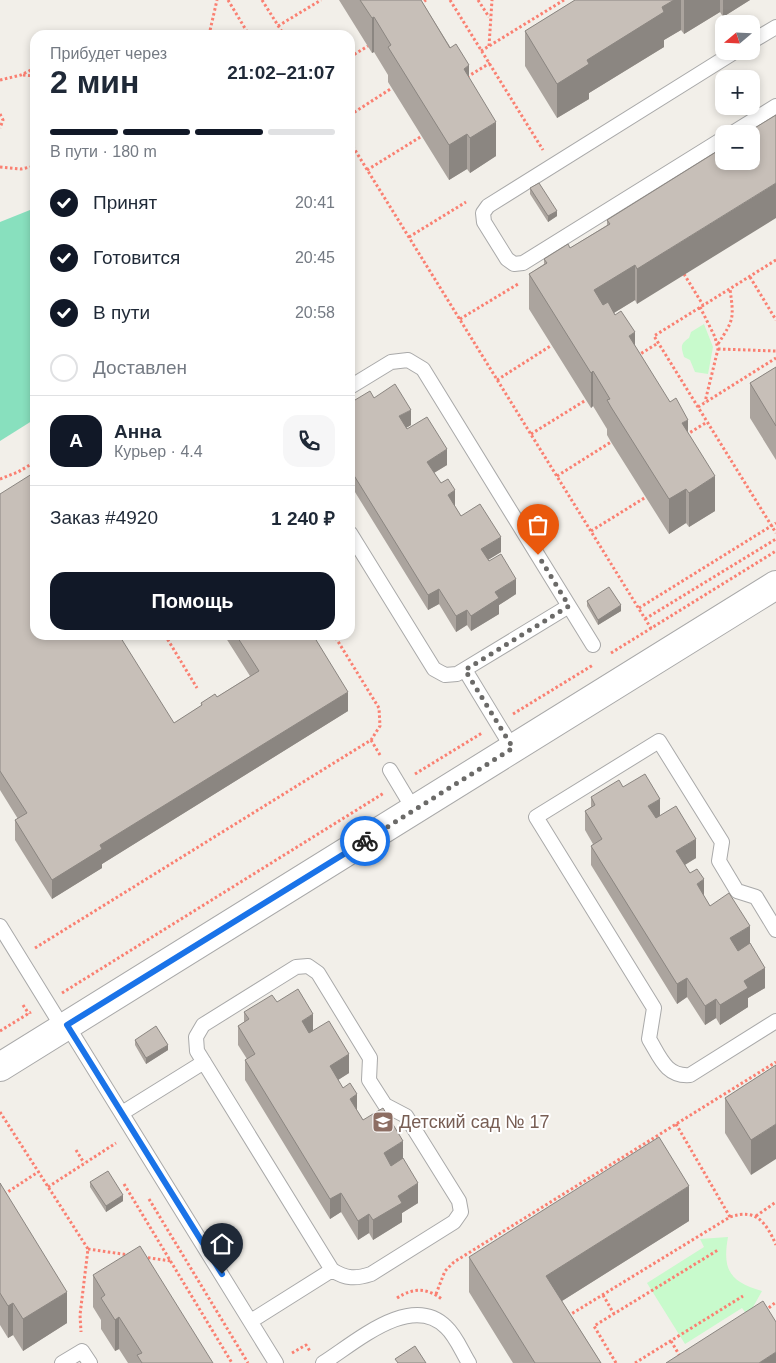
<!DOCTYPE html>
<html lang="ru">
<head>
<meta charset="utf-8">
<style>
	:root { --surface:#fff; --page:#f6f6f7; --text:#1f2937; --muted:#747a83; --line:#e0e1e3; --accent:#111827 }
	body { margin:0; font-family:Arial,sans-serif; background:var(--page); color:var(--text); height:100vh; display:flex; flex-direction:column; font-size:19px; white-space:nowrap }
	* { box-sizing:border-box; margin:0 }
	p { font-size:16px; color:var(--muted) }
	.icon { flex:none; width:28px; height:28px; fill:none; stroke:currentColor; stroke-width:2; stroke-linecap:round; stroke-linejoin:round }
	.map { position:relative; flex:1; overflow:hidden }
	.sheet { position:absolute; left:30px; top:30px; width:325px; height:610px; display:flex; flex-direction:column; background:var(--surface); border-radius:15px; box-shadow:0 2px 8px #0003 }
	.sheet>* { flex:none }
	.needle { width:32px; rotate:251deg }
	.fabs { position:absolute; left:715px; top:15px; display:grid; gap:10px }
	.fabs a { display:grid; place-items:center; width:45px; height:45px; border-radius:10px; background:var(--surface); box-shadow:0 2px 8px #0003; font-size:25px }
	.pin { position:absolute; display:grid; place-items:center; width:42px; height:42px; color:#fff; margin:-51px -21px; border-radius:50% 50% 50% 0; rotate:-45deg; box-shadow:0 0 5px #0007 }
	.pin .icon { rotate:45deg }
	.courier { position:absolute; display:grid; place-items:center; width:50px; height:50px; margin:-25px; border:4px solid #1a73e8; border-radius:50%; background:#fff; color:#222; box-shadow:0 1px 6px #0007 }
	.overview em { font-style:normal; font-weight:800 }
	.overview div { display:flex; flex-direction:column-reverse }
	.overview { display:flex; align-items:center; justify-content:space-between; height:85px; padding:0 20px }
	h1 { font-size:32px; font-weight:800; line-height:38px }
	.bar { display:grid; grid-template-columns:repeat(4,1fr); gap:8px 5px; align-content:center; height:60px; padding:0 20px }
	.bar i { height:6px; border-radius:4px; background:var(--line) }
	.bar .selected { background:var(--accent) }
	.bar p { grid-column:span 4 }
	.line { display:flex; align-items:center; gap:12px; padding:0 20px; border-top:1px solid var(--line) }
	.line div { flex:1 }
	.round { display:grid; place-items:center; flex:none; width:52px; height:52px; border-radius:15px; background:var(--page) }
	ol { padding:0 20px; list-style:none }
	li { display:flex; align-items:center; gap:15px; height:55px }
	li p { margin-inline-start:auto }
	li .icon { padding:5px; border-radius:50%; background:var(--accent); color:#fff; stroke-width:4 }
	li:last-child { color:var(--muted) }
	li i { width:28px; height:28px; border:2px solid var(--line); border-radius:50% }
	.primary-button { display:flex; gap:10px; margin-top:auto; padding:10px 20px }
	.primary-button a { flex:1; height:58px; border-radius:15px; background:var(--accent); color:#fff; font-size:20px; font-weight:800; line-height:58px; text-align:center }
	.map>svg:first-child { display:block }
	.park { fill:#c8facc }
	.pitch { fill:#88e0be }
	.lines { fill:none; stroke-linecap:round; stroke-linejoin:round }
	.service-casing { stroke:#a9a9a9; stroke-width:16 }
	.minor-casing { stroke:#a9a9a9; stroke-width:30 }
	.path { stroke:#fa8072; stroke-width:3; stroke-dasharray:2.5 2.5; stroke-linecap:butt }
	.service { stroke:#fff; stroke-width:14 }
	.minor { stroke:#fff; stroke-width:28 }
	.wall { fill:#aba49e }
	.shaded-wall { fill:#8b8681 }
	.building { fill:#c7bfb8; stroke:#8b8681 }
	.done { stroke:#6b6a68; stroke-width:5; stroke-dasharray:0 9 }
	.route { stroke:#1a73e8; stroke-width:6 }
	.labels { text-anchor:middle; stroke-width:4; stroke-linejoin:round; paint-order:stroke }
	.education-label { font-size:18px; fill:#785e54; stroke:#fff; text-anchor:start }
</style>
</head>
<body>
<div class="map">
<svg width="776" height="1363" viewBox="0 0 776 1363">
	<rect width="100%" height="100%" fill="#f2efe9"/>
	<path class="park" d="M704 324 713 347 708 374 695 372 690 360 684 357C681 347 680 344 689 338L691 332Z
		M728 1237C722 1270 730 1282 762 1291L748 1316 742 1308 685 1344 647 1283 704 1247 700 1239Z"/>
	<path class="pitch" d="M35 208V419L0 441V222Z"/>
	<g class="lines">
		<g class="service-casing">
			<path id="service" d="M751 42 776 27
				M731 134 776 106
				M724 138 523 263 514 264 507 259 484 222 483 213 488 206 736 51
				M350 387 391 362 408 360 423 369 593 645
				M350 533 434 669 445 675 457 674 569 606
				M465 670 513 749
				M390 770 414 810
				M0 926 63 1028
				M776 930 756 897 737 891 719 861 722 842 659 741 536 817 654 1008 649 1039C660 1057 666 1077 690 1075L776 1021
				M308 966 318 973 370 1058 369 1080 385 1105 406 1116 459 1201 461 1212 454 1222 371 1274C356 1279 346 1279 332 1270L197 1051 196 1037 203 1025 296 967Z
				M67 1025 276 1363
				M122 1113 204 1062
				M251 1321 332 1270
				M62 1363 82 1351 90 1363
				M323 1363C355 1343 411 1292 446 1327 456 1336 462 1352 469 1363"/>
		</g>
		<g class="minor-casing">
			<path id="minor" d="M0 1067 776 585"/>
		</g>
		<path class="path" d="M228 0 249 35
			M262 0 284 35
			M450 0 543 150
			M478 0 489 17
			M420 4 426 0
			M278 26 321 0
			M82 35 105 33 114 35
			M209 35 217 0
			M489 46 492 0
			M481 51 564 0
			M350 57 368 46
			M23 75 35 76
			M467 77 490 63
			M0 80 21 75 35 68
			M0 114 3 120 0 128
			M350 115 392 88
			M350 142 652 630
			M0 167 21 169 35 166
			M367 170 422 136
			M409 237 466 202
			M776 260 654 336 776 533
			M684 274 703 305
			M750 277 776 320
			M700 307 715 337 718 349 705 402
			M460 319 518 284
			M718 344C734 319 734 319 730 289
			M718 349 776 351
			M637 356 658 343
			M497 380 552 345
			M698 407 776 358
			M531 434 586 400
			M686 435 707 422
			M557 476 611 442
			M0 479 18 472 35 462
			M591 531 646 497
			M639 608 776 523
			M645 619 776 539
			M165 635 197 688
			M611 653 776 551
			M513 714 593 665
			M371 740 380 755
			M415 774 482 733
			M35 948 371 740 380 726 379 708 334 635
			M62 993 384 793
			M23 1005 29 1014
			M0 1031 31 1012
			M0 1112 88 1249 80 1315 81 1332
			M676 1124 730 1217
			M76 1150 84 1163
			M124 1184 232 1363
			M48 1187 116 1143
			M0 1197 38 1172
			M149 1199 248 1363
			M756 1216 776 1202
			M88 1249 129 1255
			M143 1257 171 1261
			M436 1294 445 1271 454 1262 776 1062
			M603 1295 614 1314
			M397 1298C414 1287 428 1288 443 1300
			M765 1311 776 1302
			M568 1316 730 1217C756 1208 766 1222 776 1245
			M671 1341 681 1358
			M292 1353 306 1345 310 1351
			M616 1363 594 1326 718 1250
			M635 1363 743 1296"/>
		<use href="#service" class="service"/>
		<use href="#minor" class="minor"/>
	</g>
	<path class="wall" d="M339 0H421L469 77 496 156 470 173 467 169 449 180 388 82V75L374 52 372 53Z
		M575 0H750L723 17 720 12 684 34 681 30 664 40V47L589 93V99L557 118 525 66V31Z
		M724 147 637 304 635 300 614 313 688 433 715 511 689 527 686 523 669 534 611 442 607 435V429L593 406 591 408 529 309V274L544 264V259L570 248 607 225V220Z
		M530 188 557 216 548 222 530 194Z
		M776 367V460L750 418V383Z
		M374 398 411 425 406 428 447 465 434 473 461 516 501 552 488 560 516 594 499 605V614L471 631 467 625 456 632 439 604 428 610 350 484V403Z
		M0 494 35 635 174 723 201 706V703L217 697 250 676 224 635H313L348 711 102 864V868L52 899 15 840V820L18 819 0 790Z
		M587 601 621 611 598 625 587 606Z
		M623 787 660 816 696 858 685 865 710 906 750 944 765 988 748 998V1007L720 1025 716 1018 705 1025 687 997 677 1004 591 865V846L593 844 585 830V811L591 807V797Z
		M277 1002 313 1031 349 1073 338 1080 363 1120 403 1159 418 1203 402 1213V1222L373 1240 369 1233 358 1240 341 1212 330 1219 245 1080V1060L247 1059 238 1045V1026L244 1022V1012Z
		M135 1040 168 1050 146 1064 135 1045Z
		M776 1065 751 1175 725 1133V1098Z
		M90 1182 123 1201 106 1212 90 1187Z
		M0 1183 67 1323 23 1351 13 1335 8 1338 0 1325Z
		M689 1221 562 1301 601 1363H513L469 1292V1257Z
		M93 1275 213 1363H128L119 1349 115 1351 101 1329V1320L93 1307Z"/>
	<path class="shaded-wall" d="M674 0H681V30L664 40V47L589 93V99L557 118V84L587 60 662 7Z
		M684 0H720V12L684 34Z
		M723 0H750L723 17Z
		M374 17V52L372 53V18Z
		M469 65V100L464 69Z
		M496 122V156L470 173V138Z
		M467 134V169L449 180V145Z
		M776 183V218L637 304V269Z
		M557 211V216L548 222V216Z
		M635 265V300L594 325V290Z
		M635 332V367L629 336Z
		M593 371V406L591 408V373Z
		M411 410V425L399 432V416Z
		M688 420V454L682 423Z
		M447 449V465L427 477V462Z
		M715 476V511L689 527V493Z
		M686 489V523L669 534V499Z
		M455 490V506L448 510V495Z
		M501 537V552L481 564V549Z
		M516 579V594L499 605V614L471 631V616L495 592Z
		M439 589V604L428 610V595Z
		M621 605V611L598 625V620Z
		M467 610V625L456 632V616Z
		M348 692V711L102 864V868L52 899V880L100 845Z
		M660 799V818L648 825V806Z
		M696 839V858L676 870V851Z
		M704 879V899L697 884Z
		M750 926V946L730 958V938Z
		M765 968V988L748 998V1007L720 1025V1005L744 981Z
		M687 978V997L677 1004V984Z
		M716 999V1018L705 1025V1006Z
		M313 1014V1033L302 1040V1021Z
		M168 1045V1050L146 1064V1058Z
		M349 1054V1073L330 1085V1066Z
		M357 1094V1114L350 1099Z
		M776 1124V1159L751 1175V1140Z
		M403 1141V1161L384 1173V1153Z
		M418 1183V1203L402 1213V1222L373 1240V1220L398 1196Z
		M689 1186V1221L546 1311V1276Z
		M341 1193V1212L330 1219V1199Z
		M123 1195V1201L106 1212V1206Z
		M369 1214V1233L358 1240V1221Z
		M67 1292V1323L23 1351V1319Z
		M13 1303V1335L8 1338V1306Z
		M119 1317V1349L115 1351V1320Z
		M776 1352V1363H759Z"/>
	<path class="building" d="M360 0H421L450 48 456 44 469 65 464 69 496 122 470 138 467 134 449 145 388 47 391 45 374 17 372 18Z
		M575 0H674L662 7 664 12 587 60 589 64 557 84 525 31Z
		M776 115V183L637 269 635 265 594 290 603 305 608 302 615 315 621 311 635 332 629 336 670 402 676 398 688 420 682 423 715 476 689 493 686 489 669 499 611 407 607 400 610 399 593 371 591 373 529 274 547 263 544 259 568 244 570 248 610 224 607 220 724 147V161H751V134H745Z
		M539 183 557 211 548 216 530 188Z
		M776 367V426L750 383Z
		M395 384 411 410 399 416 407 429 427 417 447 449 427 462 441 483 448 479 455 490 448 495 461 516 480 504 501 537 481 549 489 561 501 554 516 579 495 592 499 598 471 616 467 610 456 616 439 589 428 595 350 469V451L353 450 350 445V403L370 391 374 398Z
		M35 472V635H119L174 723 202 705 201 703 215 694 217 697 259 671 236 635H313L348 692 100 845 102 849 52 880 15 820 27 813 0 771V494Z
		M609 587 621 605 598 620 587 601Z
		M645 774 660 799 648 806 656 818 676 806 696 839 676 851 690 873 697 869 704 879 697 884 710 906 729 893 750 926 730 938 738 951 750 943 765 968 744 981 748 988 720 1005 716 999 705 1006 687 978 677 984 591 846 602 839 585 811 595 805 591 797 619 780 623 787Z
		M298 989 313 1014 302 1021 309 1033 329 1021 349 1054 330 1066 343 1088 350 1083 357 1094 350 1099 363 1120 383 1108 403 1141 384 1153 391 1166 403 1158 418 1183 398 1196 402 1203 373 1220 369 1214 358 1221 341 1193 330 1199 245 1060 255 1054 238 1026 249 1019 244 1012 272 995 277 1002Z
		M156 1026 168 1045 146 1058 135 1040Z
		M776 1065V1124L751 1140 725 1098Z
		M659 1137 689 1186 546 1276 601 1363H535L469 1257Z
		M108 1171 123 1195 106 1206 90 1182Z
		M0 1183 67 1292 23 1319 13 1303 8 1306 0 1293Z
		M140 1246 213 1363H142L137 1355 142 1353 119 1317 115 1320 101 1298 105 1295 93 1275Z
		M763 1301 776 1322V1352L759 1363H666Z
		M415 1346 426 1363H398L395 1359Z"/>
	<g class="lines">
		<path class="done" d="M365 841 513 748 465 670 569 606 538 555"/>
		<path class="route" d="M222 1274 67 1025 365 841"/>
	</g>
	<defs>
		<g id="school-square" transform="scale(1.125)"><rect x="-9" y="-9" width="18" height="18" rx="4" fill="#8d6e63" stroke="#fff"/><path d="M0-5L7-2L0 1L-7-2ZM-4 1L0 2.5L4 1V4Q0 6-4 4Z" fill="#fff"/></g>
	</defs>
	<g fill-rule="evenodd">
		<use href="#school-square" x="383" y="1122"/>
	</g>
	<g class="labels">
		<g class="education-label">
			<text x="399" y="1128">Детский сад № 17</text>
		</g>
	</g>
</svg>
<div class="fabs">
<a><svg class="needle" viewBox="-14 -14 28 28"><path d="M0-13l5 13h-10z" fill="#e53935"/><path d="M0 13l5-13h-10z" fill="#747a83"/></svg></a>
<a>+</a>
<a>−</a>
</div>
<div class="pin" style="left:538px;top:555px;background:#ea580c"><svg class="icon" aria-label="bag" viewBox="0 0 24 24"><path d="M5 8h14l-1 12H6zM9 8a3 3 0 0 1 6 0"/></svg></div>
<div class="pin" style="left:222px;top:1274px;background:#1f2937"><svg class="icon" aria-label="home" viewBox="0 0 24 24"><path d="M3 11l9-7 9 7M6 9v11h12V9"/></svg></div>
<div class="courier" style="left:365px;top:841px"><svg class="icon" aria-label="bike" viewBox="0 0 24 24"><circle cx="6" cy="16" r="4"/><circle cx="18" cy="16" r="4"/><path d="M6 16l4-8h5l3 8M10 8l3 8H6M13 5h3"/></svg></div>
<section class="sheet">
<div class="overview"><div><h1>2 мин</h1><p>Прибудет через</p></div><em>21:02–21:07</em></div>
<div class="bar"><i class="selected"></i><i class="selected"></i><i class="selected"></i><i></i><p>В пути · 180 m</p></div>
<ol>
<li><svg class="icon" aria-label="check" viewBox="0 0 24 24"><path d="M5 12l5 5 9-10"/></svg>Принят<p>20:41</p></li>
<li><svg class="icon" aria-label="check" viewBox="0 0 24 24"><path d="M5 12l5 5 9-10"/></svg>Готовится<p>20:45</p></li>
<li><svg class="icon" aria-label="check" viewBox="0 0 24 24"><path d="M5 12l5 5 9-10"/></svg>В пути<p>20:58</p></li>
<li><i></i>Доставлен</li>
</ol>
<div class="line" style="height:90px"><b class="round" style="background:var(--accent);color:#fff">А</b><div><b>Анна</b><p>Курьер · 4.4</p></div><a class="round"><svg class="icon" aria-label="phone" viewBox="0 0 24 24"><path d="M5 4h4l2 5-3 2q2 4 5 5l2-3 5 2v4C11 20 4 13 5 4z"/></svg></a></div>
<div class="line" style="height:65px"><div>Заказ #4920</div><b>1 240 ₽</b></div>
<div class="primary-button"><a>Помощь</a></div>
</section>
</div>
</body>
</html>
